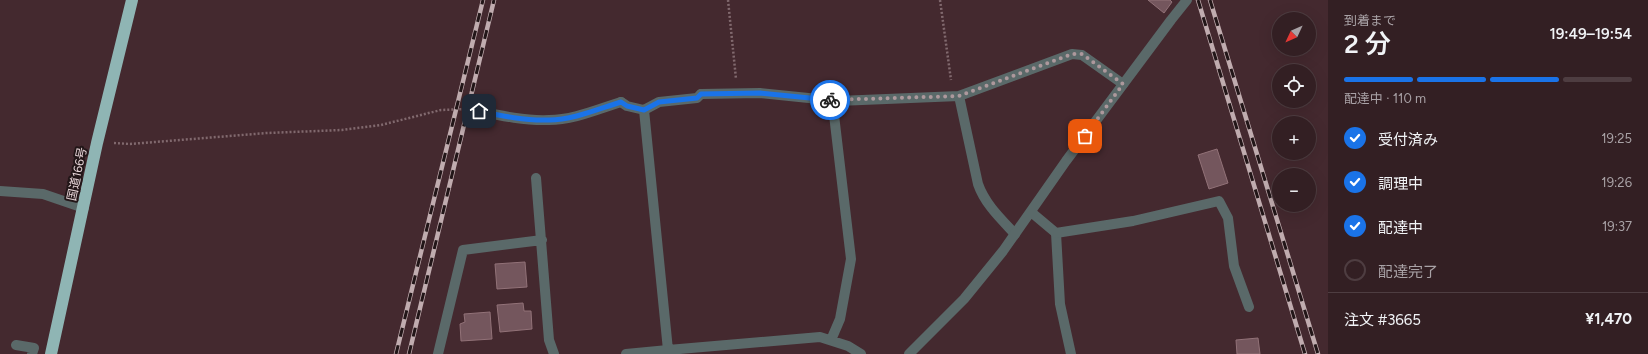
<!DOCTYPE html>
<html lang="ja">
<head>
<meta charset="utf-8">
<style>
	:root { --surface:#331f23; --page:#3e2c30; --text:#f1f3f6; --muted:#a9a2a6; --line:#4e3d41; --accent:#1a73e8 }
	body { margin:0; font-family:Figtree,"Noto Sans JP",sans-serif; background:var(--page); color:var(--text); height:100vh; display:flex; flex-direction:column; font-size:15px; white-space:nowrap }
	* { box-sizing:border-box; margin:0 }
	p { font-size:13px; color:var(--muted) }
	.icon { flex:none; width:22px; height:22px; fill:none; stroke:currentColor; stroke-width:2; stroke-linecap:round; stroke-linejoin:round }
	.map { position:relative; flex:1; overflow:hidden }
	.panel { display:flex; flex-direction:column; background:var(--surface); width:320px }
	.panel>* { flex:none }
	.needle { width:26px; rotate:226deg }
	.controls { position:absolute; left:1272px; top:12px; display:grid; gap:8px }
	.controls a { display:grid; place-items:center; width:44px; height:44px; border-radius:50%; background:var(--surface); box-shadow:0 4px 16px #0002,0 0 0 1px var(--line); font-size:20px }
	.pin { position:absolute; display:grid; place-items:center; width:34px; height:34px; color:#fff; margin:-17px; border-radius:8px; box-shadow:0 2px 6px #0006 }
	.courier { position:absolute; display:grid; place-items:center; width:40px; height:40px; margin:-20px; border:3px solid #1a73e8; border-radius:50%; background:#fff; color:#222; box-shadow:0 1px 5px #0007 }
	.summary em { font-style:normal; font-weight:600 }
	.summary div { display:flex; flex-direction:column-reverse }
	.summary { display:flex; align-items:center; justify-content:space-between; height:68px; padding:0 16px }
	h1 { font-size:26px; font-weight:600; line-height:30px }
	.bar { display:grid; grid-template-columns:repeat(4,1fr); gap:6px 4px; align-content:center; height:48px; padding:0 16px }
	.bar i { height:5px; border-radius:3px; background:var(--line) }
	.bar .active { background:var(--accent) }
	.bar p { grid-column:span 4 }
	.line { display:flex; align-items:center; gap:10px; padding:0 16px; border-top:1px solid var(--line) }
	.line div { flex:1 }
	ol { padding:0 16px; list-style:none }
	li { display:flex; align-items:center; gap:12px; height:44px }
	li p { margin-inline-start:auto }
	li .icon { padding:4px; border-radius:50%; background:var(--accent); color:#fff; stroke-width:4 }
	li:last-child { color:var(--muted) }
	li i { width:22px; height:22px; border:2px solid var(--line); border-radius:50% }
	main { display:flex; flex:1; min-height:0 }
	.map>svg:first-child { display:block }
	.building { fill:#74565d; stroke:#927278 }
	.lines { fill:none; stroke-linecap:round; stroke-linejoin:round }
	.path { stroke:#81696e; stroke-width:2.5; stroke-dasharray:2 2; stroke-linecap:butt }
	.lane { stroke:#5a6969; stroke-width:10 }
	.street { stroke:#5a6969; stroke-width:10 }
	.highway { stroke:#8fb5b4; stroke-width:12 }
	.rail-casing { stroke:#c0acaf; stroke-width:4.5 }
	.rail { stroke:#221618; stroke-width:3; stroke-dasharray:9; stroke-linecap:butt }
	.done { stroke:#ad989c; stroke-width:4; stroke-dasharray:0 7.2 }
	.route { stroke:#1a73e8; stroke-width:5 }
	.labels { text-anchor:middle; stroke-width:4; stroke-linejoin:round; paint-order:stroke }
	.street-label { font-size:12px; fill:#e6d4d7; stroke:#221618 }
</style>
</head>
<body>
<main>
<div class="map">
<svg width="1328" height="354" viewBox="0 0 1328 354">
	<rect width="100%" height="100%" fill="#44292f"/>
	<path class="building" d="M1148 0H1170L1172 2 1164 13Z
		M1217 149 1228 183 1209 189 1198 155Z
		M525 262 527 287 497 289 495 264Z
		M523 303 524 311H531L532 329 500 332 497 305Z
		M490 312 492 339 461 341 460 324 465 322 464 314Z
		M1258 338 1260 354H1237L1236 340Z"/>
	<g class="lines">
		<path class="path" d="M728 0 736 79
			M940 0 951 80
			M114 143 130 144 267 133 342 130 381 125 441 110 465 109"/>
		<path class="lane" d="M701 94 760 93 838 101 959 96 1072 54 1082 55 1123 84
			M959 96 978 184C985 204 1000 218 1015 234
			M479 111C502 116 526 121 549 120 573 120 598 109 621 102
			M1056 233 1060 304 1071 354"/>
		<path class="street" d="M621 102 627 106 644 110 659 102 697 98 701 94
			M536 178 549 340 554 354
			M0 191 43 194 84 208
			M1031 212 1056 233 1133 221 1219 201 1228 218 1234 266 1249 307
			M831 340 840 319 851 259 834 115
			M16 345 34 348 32 354
			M668 350 820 337 848 346 861 354
			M438 354 463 250 542 240
			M626 354 668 350 644 110
			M909 354 964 299 1003 251 1066 161 1171 20 1187 0"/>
		<path class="highway" d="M51 354 97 143 132 0"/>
		<g class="rail-casing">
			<path id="rail" d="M1198 0 1305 354
				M1210 0 1318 354
				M396 354 483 0
				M409 354 494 0"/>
		</g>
		<use href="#rail" class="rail"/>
	</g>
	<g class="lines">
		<path class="done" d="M830 100 959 96 1072 54H1082L1123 84 1085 136"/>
		<path class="route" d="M479 111C502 116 526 121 549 120 573 120 598 109 621 102L627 106 644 110 659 102 697 98 701 94 760 93 830 100"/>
	</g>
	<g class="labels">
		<g class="street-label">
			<text transform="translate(77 174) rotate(-78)" y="4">国道166号</text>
		</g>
	</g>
</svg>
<div class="controls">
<a><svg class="needle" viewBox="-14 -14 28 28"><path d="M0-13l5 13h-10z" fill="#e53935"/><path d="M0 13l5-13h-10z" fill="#a9a2a6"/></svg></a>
<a><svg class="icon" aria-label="locate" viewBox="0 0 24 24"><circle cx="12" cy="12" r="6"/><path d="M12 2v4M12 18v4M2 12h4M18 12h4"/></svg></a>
<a>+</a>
<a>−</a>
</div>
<div class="pin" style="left:1085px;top:136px;background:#ea580c"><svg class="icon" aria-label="bag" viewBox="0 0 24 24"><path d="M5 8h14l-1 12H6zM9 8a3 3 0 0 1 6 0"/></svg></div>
<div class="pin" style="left:479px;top:111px;background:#1f2937"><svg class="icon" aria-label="home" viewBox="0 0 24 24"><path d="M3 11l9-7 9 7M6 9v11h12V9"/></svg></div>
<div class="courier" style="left:830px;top:100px"><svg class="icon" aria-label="bike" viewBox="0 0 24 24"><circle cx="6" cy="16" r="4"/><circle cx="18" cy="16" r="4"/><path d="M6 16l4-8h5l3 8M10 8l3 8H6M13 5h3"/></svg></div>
</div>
<section class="panel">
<div class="summary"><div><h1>2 分</h1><p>到着まで</p></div><em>19:49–19:54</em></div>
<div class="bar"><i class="active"></i><i class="active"></i><i class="active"></i><i></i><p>配達中 · 110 m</p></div>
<ol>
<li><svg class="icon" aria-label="check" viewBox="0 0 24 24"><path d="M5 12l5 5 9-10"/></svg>受付済み<p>19:25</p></li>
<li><svg class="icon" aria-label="check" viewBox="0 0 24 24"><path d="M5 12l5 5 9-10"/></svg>調理中<p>19:26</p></li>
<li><svg class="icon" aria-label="check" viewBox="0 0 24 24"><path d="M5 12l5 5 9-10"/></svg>配達中<p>19:37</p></li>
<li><i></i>配達完了</li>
</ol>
<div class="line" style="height:52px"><div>注文 #3665</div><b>¥1,470</b></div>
</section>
</main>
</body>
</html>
